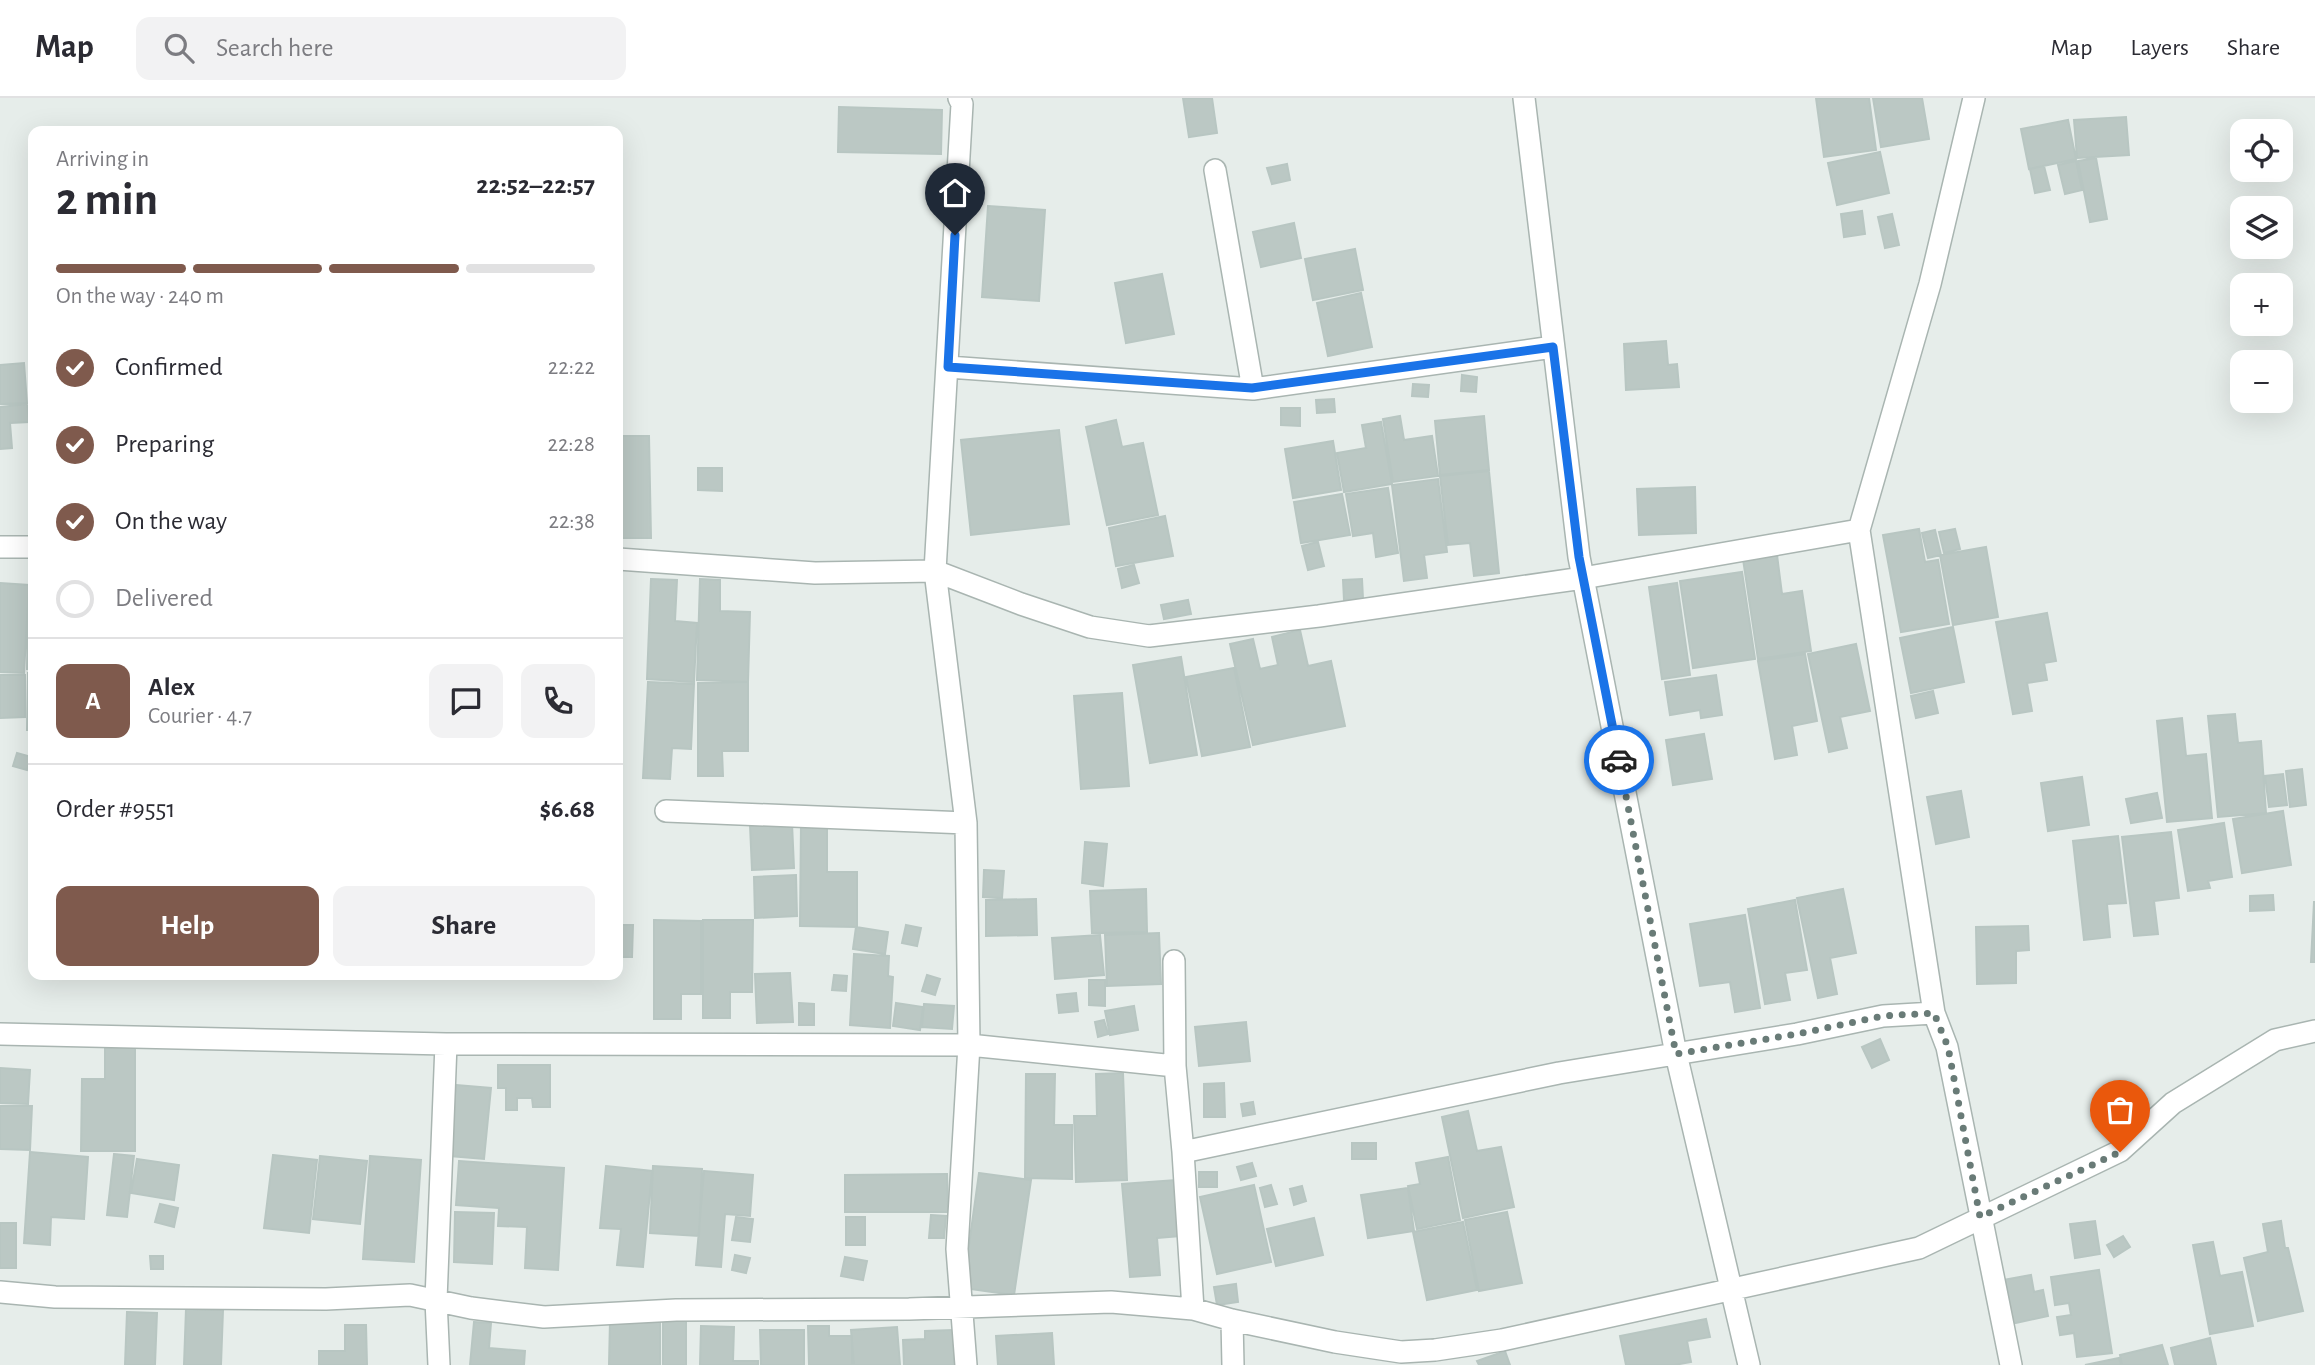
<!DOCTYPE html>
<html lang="en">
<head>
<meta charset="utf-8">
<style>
	:root { --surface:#fff; --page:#f2f2f3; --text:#2b2b33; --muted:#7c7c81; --line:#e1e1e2; --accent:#7f5a4d }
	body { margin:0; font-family:"Alegreya Sans",sans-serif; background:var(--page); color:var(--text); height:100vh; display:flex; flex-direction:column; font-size:26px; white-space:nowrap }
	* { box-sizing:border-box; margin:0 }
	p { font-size:23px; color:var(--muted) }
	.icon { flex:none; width:38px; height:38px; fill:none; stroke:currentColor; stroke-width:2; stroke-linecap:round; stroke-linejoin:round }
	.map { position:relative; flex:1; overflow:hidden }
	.side { position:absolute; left:28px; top:28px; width:595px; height:854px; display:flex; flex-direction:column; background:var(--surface); border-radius:14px; box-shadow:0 7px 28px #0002 }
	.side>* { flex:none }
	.fabs { position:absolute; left:2230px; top:21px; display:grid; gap:14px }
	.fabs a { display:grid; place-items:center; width:63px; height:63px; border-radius:14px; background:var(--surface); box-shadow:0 7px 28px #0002; font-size:35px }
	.pin { position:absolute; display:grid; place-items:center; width:60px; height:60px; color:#fff; margin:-72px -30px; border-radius:50% 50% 50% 0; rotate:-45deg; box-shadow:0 0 7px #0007 }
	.pin .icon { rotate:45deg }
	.courier { position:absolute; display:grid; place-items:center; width:70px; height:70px; margin:-35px; border:5px solid #1a73e8; border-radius:50%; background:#fff; color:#222; box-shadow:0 2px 9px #0007 }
	.summary em { font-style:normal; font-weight:700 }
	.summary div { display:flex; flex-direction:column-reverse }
	.summary { display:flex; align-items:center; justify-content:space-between; height:119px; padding:0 28px }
	h1 { font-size:46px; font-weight:700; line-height:52px }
	.bar { display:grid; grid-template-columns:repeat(4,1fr); gap:10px 7px; align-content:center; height:84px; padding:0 28px }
	.bar i { height:9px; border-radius:5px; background:var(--line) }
	.bar .selected { background:var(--accent) }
	.bar p { grid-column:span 4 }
	.line { display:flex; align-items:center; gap:18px; padding:0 28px; border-top:2px solid var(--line) }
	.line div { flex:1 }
	.round { display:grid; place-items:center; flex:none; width:74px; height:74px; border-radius:14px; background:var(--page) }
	ol { padding:0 28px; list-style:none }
	li { display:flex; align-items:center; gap:21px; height:77px }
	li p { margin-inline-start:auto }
	li .icon { padding:7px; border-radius:50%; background:var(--accent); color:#fff; stroke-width:4 }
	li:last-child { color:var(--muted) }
	li i { width:38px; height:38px; border:4px solid var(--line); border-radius:50% }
	.primary-button { display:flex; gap:14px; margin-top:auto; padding:14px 28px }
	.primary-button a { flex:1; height:80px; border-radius:14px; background:var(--accent); color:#fff; font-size:28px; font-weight:700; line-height:80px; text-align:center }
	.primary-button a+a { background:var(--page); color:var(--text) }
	header { display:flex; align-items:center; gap:42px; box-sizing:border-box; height:98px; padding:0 35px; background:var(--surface); border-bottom:2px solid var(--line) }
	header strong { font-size:33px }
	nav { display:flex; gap:38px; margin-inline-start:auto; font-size:24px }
	.search { width:490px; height:63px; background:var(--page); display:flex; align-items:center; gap:18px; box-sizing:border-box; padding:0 24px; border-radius:14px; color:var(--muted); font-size:26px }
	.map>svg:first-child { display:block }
	.building { fill:#bbc8c4; stroke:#b8c6c2; stroke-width:2 }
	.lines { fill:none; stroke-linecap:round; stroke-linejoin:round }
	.minor-casing { stroke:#a9b5b1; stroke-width:24 }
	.minor { stroke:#fff; stroke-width:21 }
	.done { stroke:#697b77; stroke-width:7; stroke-dasharray:0 12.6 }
	.route { stroke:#1a73e8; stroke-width:9 }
</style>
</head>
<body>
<header>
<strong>Map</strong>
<div class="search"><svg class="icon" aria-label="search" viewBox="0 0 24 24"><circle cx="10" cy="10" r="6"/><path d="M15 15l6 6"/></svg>Search here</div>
<nav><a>Map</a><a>Layers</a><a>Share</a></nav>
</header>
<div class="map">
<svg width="2315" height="1267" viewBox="0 0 2315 1267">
	<rect width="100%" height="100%" fill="#e6edea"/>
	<path class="building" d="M1183 0H1212L1217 35 1189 39Z
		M1816 0H1869L1876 52 1824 59Z
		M1873 0H1922L1929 41 1881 49Z
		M839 9 942 12 941 56 838 54Z
		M2126 19 2129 57 2077 60 2074 22Z
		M2068 22 2076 61 2029 71 2021 31Z
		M1880 54 1889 95 1837 107 1828 65Z
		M2096 60 2107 121 2090 124 2078 63Z
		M2076 63 2082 92 2065 96 2058 67Z
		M1287 66 1290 82 1272 86 1267 70Z
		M2044 68 2050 92 2035 95 2030 71Z
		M988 108 1045 112 1039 203 982 199Z
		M1862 113 1865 136 1844 139 1841 116Z
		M1892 116 1899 147 1885 150 1878 119Z
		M1294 125 1301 160 1261 169 1253 134Z
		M1355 151 1363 192 1313 202 1305 161Z
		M1162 176 1174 236 1126 245 1115 185Z
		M1361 195 1372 249 1328 258 1317 205Z
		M1666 243 1668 267 1677 266 1679 289 1626 292 1624 246Z
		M24 265 27 305 0 306V267Z
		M1462 277 1477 279 1476 294 1461 293Z
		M1413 286 1429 287 1428 299 1412 298Z
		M1334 301 1335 314 1317 315 1316 302Z
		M27 306 29 324 10 325 12 350 0 351V309Z
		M1281 310H1300V328L1281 327Z
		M1400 318 1404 342 1432 338 1438 378 1393 384 1383 321Z
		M1484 318 1489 372 1440 377 1435 323Z
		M1116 322 1122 349 1143 345 1158 417 1107 427 1086 329Z
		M1381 324 1392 386 1344 394 1337 355 1366 350 1362 327Z
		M1059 332 1069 426 971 437 961 342Z
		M618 338H649L651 440H621L620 398H618Z
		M1333 343 1341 392 1293 400 1285 351Z
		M698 370H722V393L698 392Z
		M1489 373 1499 475 1474 478 1470 445 1448 447 1440 378Z
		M1438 381 1447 454 1424 457 1427 480 1404 483 1392 387Z
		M1695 389 1696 435 1639 437 1637 391Z
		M1388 390 1398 455 1376 459 1373 435 1353 438 1346 396Z
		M1342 396 1350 437 1301 445 1294 404Z
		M1165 418 1173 458 1116 468 1109 430Z
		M1919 431 1925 464 1938 462 1949 526 1901 534 1883 437Z
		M1955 431 1960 451 1944 455 1939 434Z
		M1935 432 1941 457 1928 460 1922 435Z
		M1318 444 1324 468 1308 472 1302 448Z
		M1986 449 1998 519 1953 527 1940 457Z
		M1777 457 1782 496 1802 493 1811 553 1758 561 1743 461Z
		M1134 467 1139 485 1122 490 1118 471Z
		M1742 474 1755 561 1693 570 1680 483Z
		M651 481 677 482 675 523 697 525 694 584 647 581Z
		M700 481 720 482V513L750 514 748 584 697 582Z
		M1362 481 1363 501 1344 502 1343 482Z
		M0 485 29 487 24 575 0 574Z
		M1677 485 1690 577 1662 581 1649 489Z
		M1188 502 1191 516 1164 521 1161 507Z
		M2047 515 2056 563 2044 565 2047 582 2027 585 2032 613 2013 616 1996 524Z
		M28 521H33V571H27Z
		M1953 529 1964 584 1911 595 1900 540Z
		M1300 532 1308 568 1331 563 1345 628 1253 647 1230 546 1253 541 1260 571 1278 567 1272 539Z
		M1856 546 1870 613 1840 619 1847 650 1829 654 1808 556Z
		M1805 556 1817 623 1792 628 1797 657 1775 661 1758 563Z
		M1181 559 1197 657 1150 665 1133 567Z
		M1234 570 1250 649 1202 658 1186 579Z
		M28 575H33V632H27Z
		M0 577H25V619L0 620Z
		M1716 577 1722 617 1701 620 1700 612 1670 617 1665 584Z
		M648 584 694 586 691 651 672 650 670 681 643 680Z
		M748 584V653H722L723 678H698V585Z
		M1933 593 1938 615 1916 620 1911 598Z
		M1122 595 1129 688 1081 691 1074 598Z
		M2235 616 2238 645 2261 643 2266 715 2218 719 2208 618Z
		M2182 620 2186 658 2206 656 2212 720 2167 724 2157 623Z
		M1704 636 1712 681 1673 687 1666 642Z
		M17 655 31 659 27 672 13 668Z
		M2302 671 2306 707 2290 709 2286 673Z
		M2283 676 2287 707 2269 709 2265 678Z
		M2082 679 2089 727 2048 733 2041 685Z
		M1961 693 1969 739 1936 746 1927 699Z
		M2157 695 2162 720 2131 725 2126 701Z
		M2283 713 2291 767 2242 775 2233 721Z
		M792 725 794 770 752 772 750 727Z
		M2224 725 2232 779 2208 783 2210 790 2188 793 2178 732Z
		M801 726H827V774H857V829L800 828Z
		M2171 734 2179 800 2154 803 2158 836 2134 838 2122 739Z
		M2118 738 2126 805 2107 806 2110 839 2084 842 2073 743Z
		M1085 744 1107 746 1103 788 1082 785Z
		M984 772 1004 773 1002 800 983 799Z
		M796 777 797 818 755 820 754 779Z
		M1146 791 1147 834 1092 835 1090 793Z
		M1843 791 1856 855 1830 860 1837 896 1818 900 1797 800Z
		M2273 797 2274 812 2250 813V798Z
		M1036 801 1037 837 986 838V802Z
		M1795 802 1807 872 1785 875 1790 902 1765 906 1748 811Z
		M2314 804H2315V864H2311Z
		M1745 817 1760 910 1735 914 1730 884 1700 888 1690 826Z
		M654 822 701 823V896H681V921H654Z
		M703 822H753L752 894H730V920H703Z
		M618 827H633L632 859H618Z
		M906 827 921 830 917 848 902 845Z
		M2028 828 2029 852 2016 853V885L1977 886 1976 829Z
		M856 829 888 834 885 856 853 851Z
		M1159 835 1161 886 1107 888 1105 837Z
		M1100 837 1104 877 1055 881 1052 840Z
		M854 856 889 858 888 878 893 879 890 930 850 927Z
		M790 875 793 924 757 925 755 876Z
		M834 877 847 878 846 893 832 892Z
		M927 877 940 881 935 897 922 893Z
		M1089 882H1105V908L1089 907Z
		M1076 895 1078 913 1059 915 1057 897Z
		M799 905 814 906V927H799Z
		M896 905 923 909 920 932 893 928Z
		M924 906 954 908 952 931 922 929Z
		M1134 908 1138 932 1110 937 1105 913Z
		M1104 922 1108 936 1098 939 1095 924Z
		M1246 924 1250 963 1199 968 1195 929Z
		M1880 941 1889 962 1872 970 1862 949Z
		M105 948H135V1053H81L82 981H105Z
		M498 967H550V1009H533L532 1000H517V1012H506V990H498Z
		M0 970 30 972 28 1006 0 1005Z
		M1123 975 1127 1082 1076 1084 1074 1018H1097L1096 976Z
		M1026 976H1055L1054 1027H1072V1081L1025 1080Z
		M1224 985 1225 1019H1204V986Z
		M456 987 491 990 484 1061 450 1058Z
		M1253 1004 1255 1016 1243 1018 1241 1006Z
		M0 1008H32L30 1052 0 1051Z
		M1468 1013 1477 1053 1501 1049 1514 1109 1463 1120 1442 1019Z
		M1352 1045H1376V1061H1352Z
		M30 1054 88 1059 84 1121 51 1119 50 1147 24 1145Z
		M114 1056 134 1058 127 1119 107 1117Z
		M273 1057 317 1062 309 1135 264 1130Z
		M320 1058 367 1063 360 1126 313 1121Z
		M370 1058 421 1062 414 1164 363 1161Z
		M1448 1059 1460 1122 1417 1131 1408 1088 1420 1086 1416 1065Z
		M137 1061 179 1067 174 1102 131 1095Z
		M459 1063 564 1070 558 1172 525 1170 527 1129 498 1128 499 1110 456 1107Z
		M1252 1065 1256 1078 1241 1082 1237 1069Z
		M606 1068 652 1073 643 1169 617 1167 621 1131 600 1130Z
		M653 1068 702 1071 699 1138 650 1135Z
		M704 1073 753 1077 750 1118 725 1116 721 1169 696 1167Z
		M1199 1074H1217V1089H1199Z
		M979 1075 1031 1082 1014 1197 963 1190Z
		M947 1076 948 1114H845V1077Z
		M1176 1082 1180 1138 1157 1140 1160 1177 1130 1179 1122 1086Z
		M1254 1087 1271 1164 1217 1176 1200 1099Z
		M1271 1087 1277 1106 1265 1109 1260 1090Z
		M1302 1088 1306 1103 1294 1107 1290 1091Z
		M1408 1090 1414 1133 1368 1140 1361 1097Z
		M160 1106 178 1110 174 1129 155 1124Z
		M455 1114 494 1115 492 1166 454 1164Z
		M1507 1114 1522 1185 1479 1193 1465 1122Z
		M931 1117 946 1118 944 1140H929Z
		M736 1119 753 1121 750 1144 732 1142Z
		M846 1119H865V1147H846Z
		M1314 1120 1323 1157 1276 1168 1267 1131Z
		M2095 1123 2100 1156 2075 1160 2070 1126Z
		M2281 1123 2285 1150H2288L2303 1213 2258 1223 2244 1160 2268 1154 2263 1126Z
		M1463 1124 1477 1192 1427 1202 1413 1134Z
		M0 1125H16V1170H0Z
		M2123 1138 2130 1149 2114 1159 2107 1147Z
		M2213 1144 2220 1178 2242 1174 2253 1228 2210 1236 2193 1147Z
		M735 1157 750 1160 746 1175 732 1172Z
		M150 1158H163V1171H151Z
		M845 1159 867 1163 863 1182 841 1178Z
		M2099 1172 2112 1255 2077 1259 2074 1235 2060 1237 2057 1219 2071 1217 2069 1205 2055 1207 2051 1179Z
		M2031 1177 2034 1194 2043 1192 2048 1218 2011 1226 2003 1182Z
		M1236 1186 1238 1204 1217 1207 1214 1189Z
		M186 1211 223 1212 221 1267H184Z
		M127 1214 157 1215 155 1267H125Z
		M1706 1221 1710 1239 1687 1243 1691 1264 1674 1267H1626L1620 1238Z
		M610 1223 660 1224V1267H609Z
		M663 1223H686V1267H663Z
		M474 1224 491 1225 489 1250 525 1253 524 1267H470Z
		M345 1227H366L367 1267H319V1253H345Z
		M701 1228 734 1229 733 1263H758V1267H700Z
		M808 1228H829V1238H852V1267H809Z
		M897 1229 900 1267H854L851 1232Z
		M760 1232H804V1267H761Z
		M953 1232 955 1267H904L903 1242 925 1241V1233Z
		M1052 1235 1054 1267H998L996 1238Z
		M2210 1240 2216 1267H2175L2171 1250Z
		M2162 1247 2168 1267H2122L2120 1257Z
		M1505 1253 1510 1267H1479L1477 1263Z
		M2119 1260 2121 1267H2085Z"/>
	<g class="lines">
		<g class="minor-casing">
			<path id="minor" d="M959 0 962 6 935 473 966 725 969 947 957 1151 966 1267
				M1524 0 1579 459 1676 956 1749 1267
				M1974 0 1930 186 1859 432 1934 915 1947 949 2011 1267
				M1215 72 1253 291
				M948 269 1253 291 1553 249
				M0 449H33
				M618 461 815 475 935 473 1021 506 1090 529 1149 538 1319 518 1583 480 1859 432
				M666 713 966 725
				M1174 863 1175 968
				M0 936 446 946 969 947 1175 968 1183 1054 1559 975 1797 936 1883 918 1934 915
				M1183 1054 1193 1211
				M0 1194 55 1199 326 1201 410 1197 471 1210 544 1219 676 1212 909 1211 1111 1204 1193 1211 1232 1222 1335 1244 1401 1254 1435 1252 1502 1242 1919 1150 2120 1053 2173 1005 2275 942 2315 933
				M1232 1222 1233 1267
				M439 1267 436 1202 446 946"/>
		</g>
		<use href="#minor" class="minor"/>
	</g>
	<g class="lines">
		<path class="done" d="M1619 662 1676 956 1797 936 1883 918 1934 915 1948 949 1980 1119 2120 1054"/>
		<path class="route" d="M955 137 948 269 1252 290 1553 249 1579 459 1619 662"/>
	</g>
</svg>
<div class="fabs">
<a><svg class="icon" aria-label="locate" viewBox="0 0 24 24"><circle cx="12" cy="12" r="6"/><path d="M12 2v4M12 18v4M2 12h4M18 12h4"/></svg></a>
<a><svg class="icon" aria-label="layers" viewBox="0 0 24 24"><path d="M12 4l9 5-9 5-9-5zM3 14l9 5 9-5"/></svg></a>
<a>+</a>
<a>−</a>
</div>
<div class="pin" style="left:2120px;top:1054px;background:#ea580c"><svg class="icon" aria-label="bag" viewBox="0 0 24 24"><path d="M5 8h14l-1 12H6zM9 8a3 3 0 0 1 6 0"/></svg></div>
<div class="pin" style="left:955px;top:137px;background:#1f2937"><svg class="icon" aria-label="home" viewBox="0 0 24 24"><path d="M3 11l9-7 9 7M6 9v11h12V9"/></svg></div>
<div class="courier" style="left:1619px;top:662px"><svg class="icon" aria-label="car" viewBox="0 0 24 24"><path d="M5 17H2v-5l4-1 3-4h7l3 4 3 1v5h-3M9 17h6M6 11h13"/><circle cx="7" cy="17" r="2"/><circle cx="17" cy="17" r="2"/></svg></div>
<section class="side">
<div class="summary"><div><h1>2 min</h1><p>Arriving in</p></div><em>22:52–22:57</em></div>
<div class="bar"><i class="selected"></i><i class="selected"></i><i class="selected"></i><i></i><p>On the way · 240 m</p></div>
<ol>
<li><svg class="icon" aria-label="check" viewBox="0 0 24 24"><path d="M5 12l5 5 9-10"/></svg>Confirmed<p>22:22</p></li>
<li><svg class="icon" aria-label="check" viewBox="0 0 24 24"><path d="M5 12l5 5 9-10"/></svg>Preparing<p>22:28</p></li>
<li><svg class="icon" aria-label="check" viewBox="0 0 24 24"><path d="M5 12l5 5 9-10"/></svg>On the way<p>22:38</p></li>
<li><i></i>Delivered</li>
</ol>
<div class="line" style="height:126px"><b class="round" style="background:var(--accent);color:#fff">A</b><div><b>Alex</b><p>Courier · 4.7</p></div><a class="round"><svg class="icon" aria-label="chat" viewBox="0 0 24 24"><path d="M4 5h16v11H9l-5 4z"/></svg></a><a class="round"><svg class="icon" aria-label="phone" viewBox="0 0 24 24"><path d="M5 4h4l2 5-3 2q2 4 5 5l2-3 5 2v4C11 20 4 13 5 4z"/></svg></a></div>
<div class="line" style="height:91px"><div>Order #9551</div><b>$6.68</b></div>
<div class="primary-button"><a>Help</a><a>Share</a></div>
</section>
</div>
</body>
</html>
